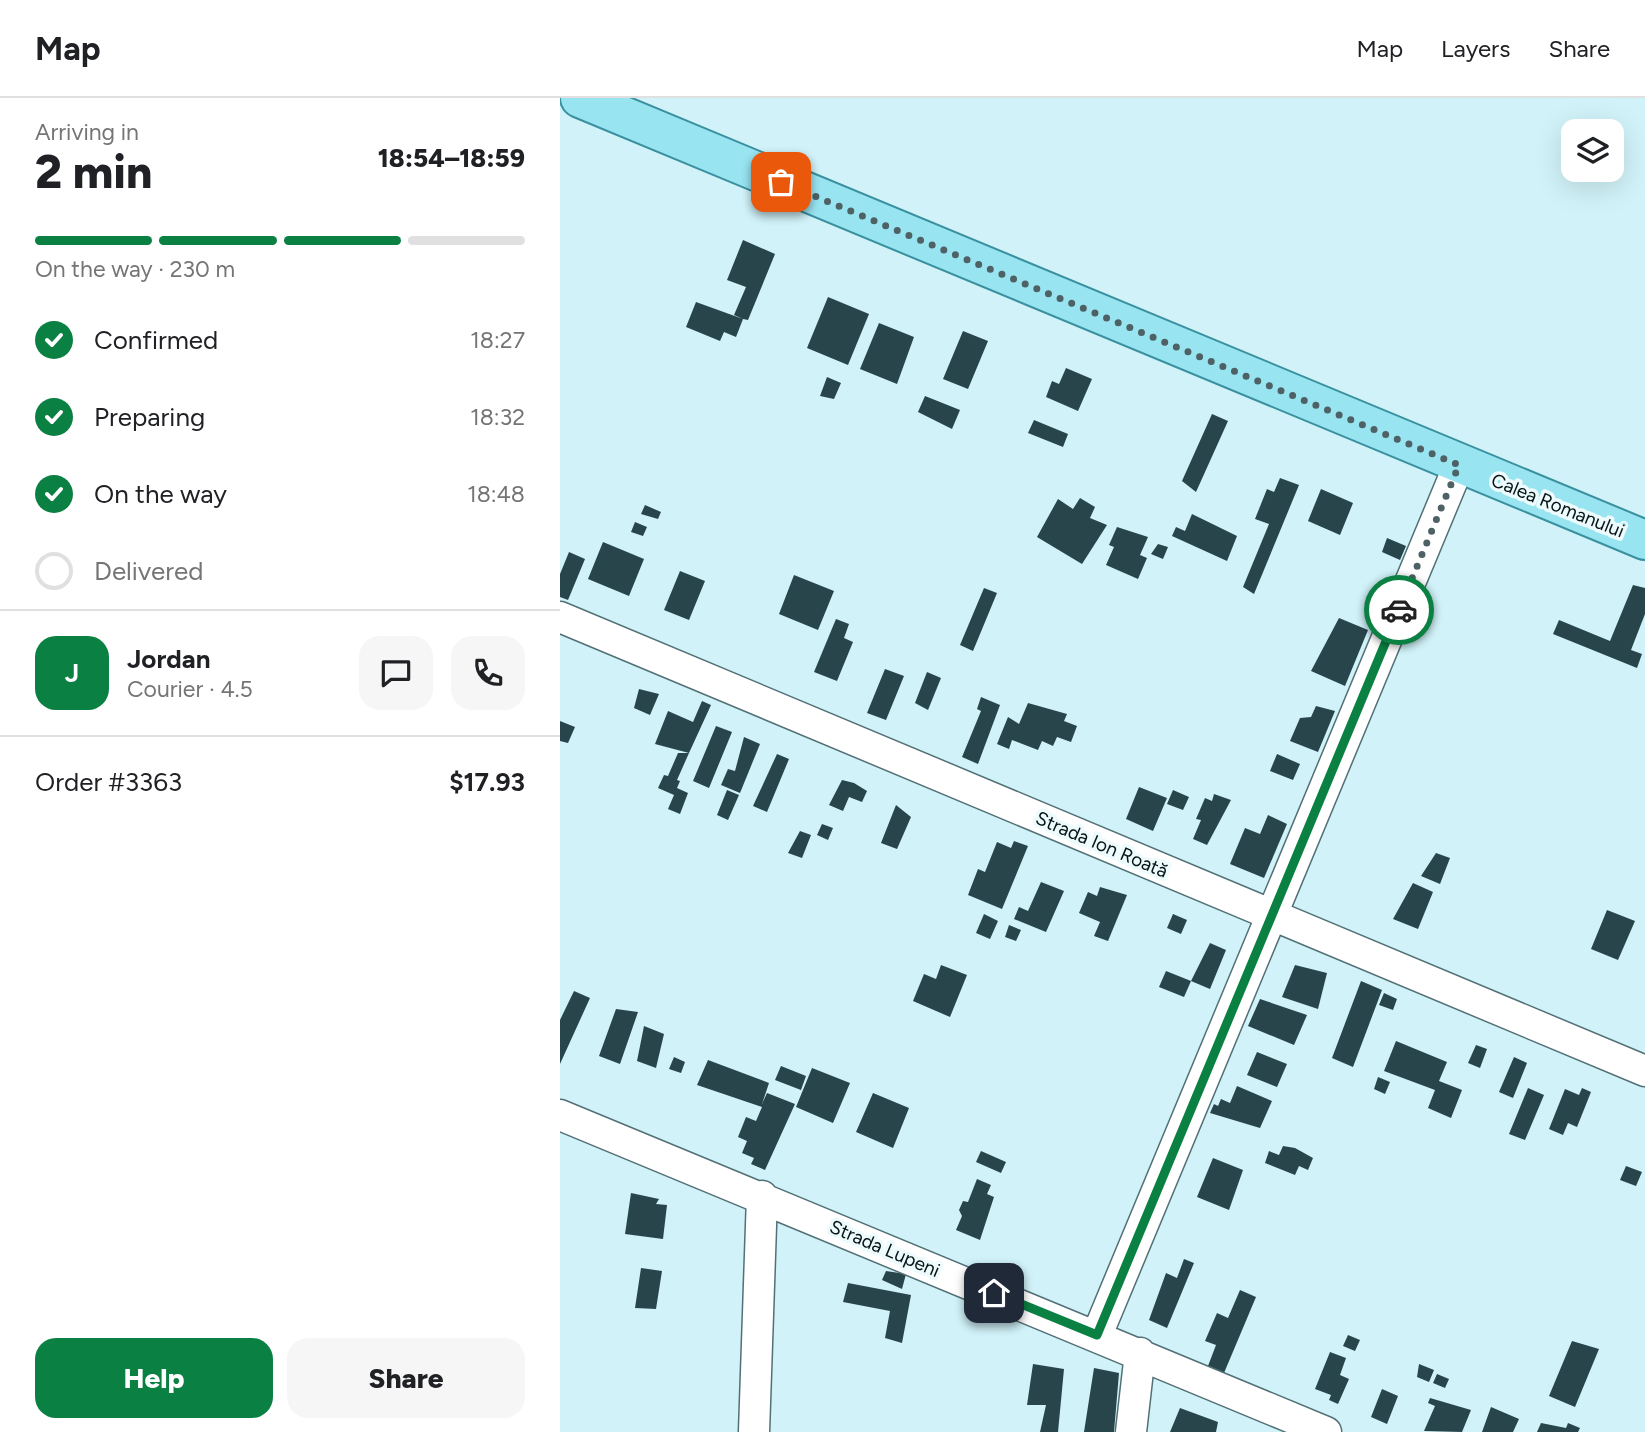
<!DOCTYPE html>
<html lang="en">
<head>
<meta charset="utf-8">
<style>
	:root { --surface:#fff; --page:#f6f6f6; --text:#202124; --muted:#757577; --line:#e0e0e0; --accent:#0b8043 }
	body { margin:0; font-family:Figtree,sans-serif; background:var(--page); color:var(--text); height:100vh; display:flex; flex-direction:column; font-size:26px; white-space:nowrap }
	* { box-sizing:border-box; margin:0 }
	p { font-size:23px; color:var(--muted) }
	.icon { flex:none; width:38px; height:38px; fill:none; stroke:currentColor; stroke-width:2; stroke-linecap:round; stroke-linejoin:round }
	.map { position:relative; flex:1; overflow:hidden }
	.sheet { display:flex; flex-direction:column; background:var(--surface); width:560px }
	.sheet>* { flex:none }
	.fabs { position:absolute; left:1001px; top:21px; display:grid; gap:14px }
	.fabs a { display:grid; place-items:center; width:63px; height:63px; border-radius:14px; background:var(--surface); box-shadow:0 7px 28px #0002; font-size:35px }
	.pin { position:absolute; display:grid; place-items:center; width:60px; height:60px; color:#fff; margin:-30px; border-radius:14px; box-shadow:0 4px 10px #0006 }
	.courier { position:absolute; display:grid; place-items:center; width:70px; height:70px; margin:-35px; border:5px solid #0b8043; border-radius:50%; background:#fff; color:#222; box-shadow:0 2px 9px #0007 }
	.headline em { font-style:normal; font-weight:800 }
	.headline div { display:flex; flex-direction:column-reverse }
	.headline { display:flex; align-items:center; justify-content:space-between; height:119px; padding:0 35px }
	h1 { font-size:46px; font-weight:800; line-height:52px }
	.bar { display:grid; grid-template-columns:repeat(4,1fr); gap:10px 7px; align-content:center; height:84px; padding:0 35px }
	.bar i { height:9px; border-radius:5px; background:var(--line) }
	.bar .current { background:var(--accent) }
	.bar p { grid-column:span 4 }
	.line { display:flex; align-items:center; gap:18px; padding:0 35px; border-top:2px solid var(--line) }
	.line div { flex:1 }
	.round { display:grid; place-items:center; flex:none; width:74px; height:74px; border-radius:21px; background:var(--page) }
	ol { padding:0 35px; list-style:none }
	li { display:flex; align-items:center; gap:21px; height:77px }
	li p { margin-inline-start:auto }
	li .icon { padding:7px; border-radius:50%; background:var(--accent); color:#fff; stroke-width:4 }
	li:last-child { color:var(--muted) }
	li i { width:38px; height:38px; border:4px solid var(--line); border-radius:50% }
	.button { display:flex; gap:14px; margin-top:auto; padding:14px 35px }
	.button a { flex:1; height:80px; border-radius:21px; background:var(--accent); color:#fff; font-size:28px; font-weight:800; line-height:80px; text-align:center }
	.button a+a { background:var(--page); color:var(--text) }
	header { display:flex; align-items:center; gap:42px; box-sizing:border-box; height:98px; padding:0 35px; background:var(--surface); border-bottom:2px solid var(--line) }
	header strong { font-size:33px }
	nav { display:flex; gap:38px; margin-inline-start:auto; font-size:24px }
	main { display:flex; flex:1; min-height:0 }
	.map>svg:first-child { display:block }
	.building { fill:#28454b }
	.lines { fill:none; stroke-linecap:round; stroke-linejoin:round }
	.street-casing { stroke:#527076; stroke-width:33 }
	.primary-casing { stroke:#39909e; stroke-width:42 }
	.street { stroke:#fff; stroke-width:30 }
	.primary { stroke:#98e4f1; stroke-width:38 }
	.done { stroke:#4e6266; stroke-width:7; stroke-dasharray:0 12.6 }
	.route { stroke:#0b8043; stroke-width:9 }
	.labels { text-anchor:middle; stroke-width:7; stroke-linejoin:round; paint-order:stroke }
	.street-label { font-size:19px; fill:#081517; stroke:#edfbfd }
</style>
</head>
<body>
<header>
<strong>Map</strong>
<nav><a>Map</a><a>Layers</a><a>Share</a></nav>
</header>
<main>
<section class="sheet">
<div class="headline"><div><h1>2 min</h1><p>Arriving in</p></div><em>18:54–18:59</em></div>
<div class="bar"><i class="current"></i><i class="current"></i><i class="current"></i><i></i><p>On the way · 230 m</p></div>
<ol>
<li><svg class="icon" aria-label="check" viewBox="0 0 24 24"><path d="M5 12l5 5 9-10"/></svg>Confirmed<p>18:27</p></li>
<li><svg class="icon" aria-label="check" viewBox="0 0 24 24"><path d="M5 12l5 5 9-10"/></svg>Preparing<p>18:32</p></li>
<li><svg class="icon" aria-label="check" viewBox="0 0 24 24"><path d="M5 12l5 5 9-10"/></svg>On the way<p>18:48</p></li>
<li><i></i>Delivered</li>
</ol>
<div class="line" style="height:126px"><b class="round" style="background:var(--accent);color:#fff">J</b><div><b>Jordan</b><p>Courier · 4.5</p></div><a class="round"><svg class="icon" aria-label="chat" viewBox="0 0 24 24"><path d="M4 5h16v11H9l-5 4z"/></svg></a><a class="round"><svg class="icon" aria-label="phone" viewBox="0 0 24 24"><path d="M5 4h4l2 5-3 2q2 4 5 5l2-3 5 2v4C11 20 4 13 5 4z"/></svg></a></div>
<div class="line" style="height:91px"><div>Order #3363</div><b>$17.93</b></div>
<div class="button"><a>Help</a><a>Share</a></div>
</section>
<div class="map">
<svg width="1085" height="1334" viewBox="0 0 1085 1334">
	<rect width="100%" height="100%" fill="#d0f2f8"/>
	<path class="building" d="M183 142 215 156 188 222 183 221 176 239 164 234 160 243 126 229 136 204 183 221 174 217 186 189 167 182Z
		M268 199 309 216 288 267 247 250Z
		M319 225 354 239 337 286 300 271Z
		M403 233 428 243 408 291 383 281Z
		M506 270 532 281 518 313 486 299 492 283 499 286Z
		M267 279 281 285 274 301 260 298Z
		M365 298 400 312 392 331 358 314Z
		M652 316 668 323 636 394 622 383Z
		M474 322 508 336 503 349 468 335Z
		M720 380 739 387 694 496 683 489 709 426 695 421 707 391 714 394Z
		M761 391 793 405 780 437 748 423Z
		M520 400 535 409 530 420 547 427 522 466 477 439 498 401 513 411Z
		M85 407 101 414 98 421 81 416Z
		M632 416 677 438 667 463 612 438 616 429 625 433Z
		M75 424 87 429 83 438 71 434Z
		M557 429 588 439 580 457 587 460 578 481 546 467 554 449 549 447Z
		M827 440 846 448 840 462 822 454Z
		M43 444 84 461 69 498 28 481Z
		M598 446 608 449 603 461 591 456Z
		M9 454 25 461 8 502 0 499V476Z
		M120 473 145 483 129 522 104 512Z
		M234 477 274 493 258 532 219 516Z
		M1073 487 1085 490V516L1071 552 1082 556 1077 570 993 536 999 522 1050 543Z
		M424 490 437 495 413 553 400 547Z
		M779 520 808 532 785 588 751 573Z
		M276 521 289 526 284 540 293 544 277 583 254 574Z
		M325 571 344 578 326 622 307 615Z
		M367 574 381 580 368 612 355 605Z
		M79 591 99 596 90 617 74 610Z
		M421 599 440 607 418 666 402 659 421 613 417 611Z
		M142 603 151 607 129 655 95 646 108 613 133 624Z
		M468 605 507 616 504 623 517 628 511 644 497 639 493 648 482 643 478 652 452 642 449 651 437 646 448 619 459 626Z
		M756 608 775 613 758 654 730 643 740 620 751 619Z
		M0 623 15 629 8 645 0 643Z
		M156 628 172 634 149 690 133 683Z
		M184 639 200 646 180 695 161 687 168 671 175 673Z
		M118 655H129L117 682 120 683 117 690 128 695 120 716 108 711 114 697 98 690 104 677 108 678Z
		M217 656 229 661 207 714 193 708Z
		M717 656 740 666 733 682 710 673Z
		M282 682 294 685 307 693 302 704 289 699 283 713 269 707Z
		M579 689 607 700 593 733 566 721Z
		M167 692 179 697 168 722 157 717Z
		M613 692 629 699 623 712 607 706Z
		M654 696 671 702 647 747 633 741 641 722 636 721 645 700 652 703Z
		M336 707 351 719 337 751 321 745Z
		M708 717 727 726 704 780 670 766 685 730 700 736Z
		M262 726 273 730 268 742 257 737Z
		M240 733 251 737 242 760 228 755Z
		M454 743 468 748 442 811 408 797 418 771 425 774 437 744 451 750Z
		M876 755 890 760 880 786 861 778Z
		M481 784 504 793 486 834 454 821 459 809 468 813Z
		M853 785 873 794 858 831 833 821Z
		M540 789 567 797 548 843 534 838 540 824 519 815 528 794 537 798Z
		M1047 812 1075 823 1058 862 1031 851Z
		M424 816 438 823 430 841 416 835Z
		M613 816 627 822 621 836 607 830Z
		M449 827 461 832 456 843 445 839Z
		M650 845 666 852 650 891 631 883Z
		M381 867 407 877 390 919 353 903 364 876 376 881Z
		M735 867 767 875 758 911 722 899Z
		M606 873 631 883 624 899 599 889Z
		M801 883 822 892 793 969 772 960Z
		M14 893 30 900 0 966V922Z
		M824 895 837 901 833 912 819 907Z
		M700 901 747 917 734 947 688 928Z
		M56 911 78 914 60 966 39 958Z
		M84 928 104 936 96 970 77 963Z
		M836 943 887 964 879 983 902 992 891 1020 868 1010 875 992 824 973Z
		M916 947 927 951 920 970 908 965Z
		M697 954 727 966 717 989 687 977Z
		M114 959 125 964 121 975 109 971Z
		M954 959 967 965 953 1000 939 994Z
		M148 962 209 985 202 1006 207 995 235 1006 205 1072 191 1066 194 1060 182 1055 187 1043 178 1039 186 1019 196 1023 202 1009 137 987Z
		M221 968 246 978 241 992 215 982Z
		M252 970 290 985 273 1025 236 1009Z
		M818 979 830 984 825 996 814 991Z
		M677 988 712 1003 700 1030 650 1015 654 1006 658 1008 661 1001 670 1005Z
		M968 990 984 997 965 1042 949 1036Z
		M1022 990 1031 994 1017 1029 1008 1025 1003 1037 989 1031 1005 991 1019 997Z
		M313 995 349 1010 333 1050 296 1034Z
		M723 1048 735 1050 753 1060 748 1072 739 1068 735 1077 705 1065 709 1053 719 1057Z
		M421 1053 446 1064 441 1075 416 1064Z
		M653 1060 683 1072 669 1112 637 1099Z
		M1066 1068 1082 1074 1076 1088 1060 1082Z
		M417 1081 431 1087 427 1096 434 1099 420 1142 396 1132 402 1118 399 1112 403 1103 408 1104Z
		M71 1095 99 1101 96 1106 107 1107 103 1141 65 1136Z
		M624 1161 634 1165 607 1230 589 1222 606 1175 617 1180Z
		M81 1170 102 1173 96 1211 75 1210Z
		M326 1173 346 1176 342 1191 322 1182Z
		M288 1185 351 1197 342 1245 325 1240 330 1213 283 1204Z
		M680 1192 696 1199 664 1275 648 1268 656 1247 645 1243 657 1215 668 1220Z
		M788 1237 800 1242 795 1253 783 1248Z
		M1012 1243 1039 1251 1015 1309 989 1298Z
		M770 1254 786 1260 780 1277 789 1281 778 1306 769 1302 771 1297 755 1291Z
		M473 1266 504 1271 498 1334H480L486 1307H467Z
		M859 1266 874 1272 869 1284 857 1279Z
		M534 1270 559 1275 554 1334H524Z
		M877 1276 889 1281 885 1290 873 1285Z
		M822 1291 838 1298 827 1326 811 1319Z
		M870 1300 911 1312 902 1334 864 1333 875 1308 868 1305Z
		M931 1309 959 1321 953 1334H922Z
		M620 1310 658 1324 656 1334H610Z
		M981 1325 1006 1330 1008 1325 1020 1330 1018 1334H977Z"/>
	<g class="lines">
		<g class="street-casing">
			<path id="street" d="M0 519 1085 973
				M0 1017 766 1334
				M537 1237 899 367
				M194 1334 202 1098
				M571 1334 580 1255"/>
		</g>
		<g class="primary-casing">
			<path id="primary" d="M20 0 1085 442"/>
		</g>
		<use href="#street" class="street"/>
		<use href="#primary" class="primary"/>
	</g>
	<g class="lines">
		<path class="done" d="M221 84 899 367 839 512"/>
		<path class="route" d="M434 1195 537 1237 839 512"/>
	</g>
	<g class="labels">
		<g class="street-label">
			<text transform="translate(998 407) rotate(22)" y="7">Calea Romanului</text>
			<text transform="translate(542 746) rotate(23)" y="7">Strada Ion Roată</text>
			<text transform="translate(325 1150) rotate(23)" y="7">Strada Lupeni</text>
		</g>
	</g>
</svg>
<div class="fabs">
<a><svg class="icon" aria-label="layers" viewBox="0 0 24 24"><path d="M12 4l9 5-9 5-9-5zM3 14l9 5 9-5"/></svg></a>
</div>
<div class="pin" style="left:221px;top:84px;background:#ea580c"><svg class="icon" aria-label="bag" viewBox="0 0 24 24"><path d="M5 8h14l-1 12H6zM9 8a3 3 0 0 1 6 0"/></svg></div>
<div class="pin" style="left:434px;top:1195px;background:#1f2937"><svg class="icon" aria-label="home" viewBox="0 0 24 24"><path d="M3 11l9-7 9 7M6 9v11h12V9"/></svg></div>
<div class="courier" style="left:839px;top:512px"><svg class="icon" aria-label="car" viewBox="0 0 24 24"><path d="M5 17H2v-5l4-1 3-4h7l3 4 3 1v5h-3M9 17h6M6 11h13"/><circle cx="7" cy="17" r="2"/><circle cx="17" cy="17" r="2"/></svg></div>
</div>
</main>
</body>
</html>
